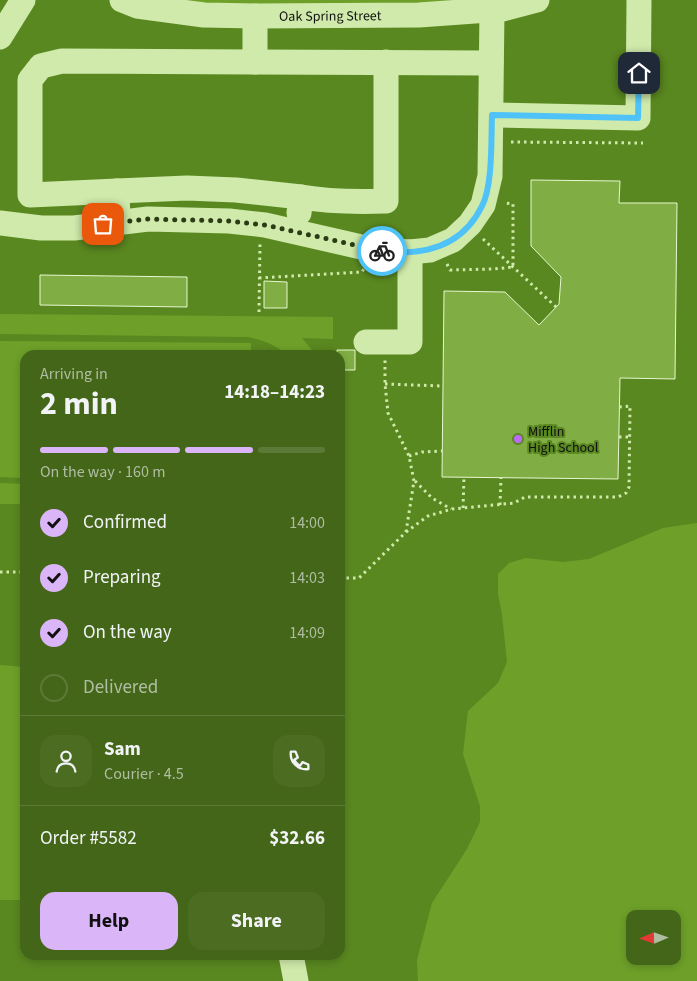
<!DOCTYPE html>
<html lang="en">
<head>
<meta charset="utf-8">
<style>
	:root { --surface:#446618; --page:#4b6c21; --text:#f1f3f6; --muted:#afbda2; --line:#5c7a37; --accent:#dab5f7 }
	body { margin:0; font-family:"Source Sans 3",sans-serif; background:var(--page); color:var(--text); height:100vh; display:flex; flex-direction:column; font-size:19px; white-space:nowrap }
	* { box-sizing:border-box; margin:0 }
	p { font-size:16px; color:var(--muted) }
	.icon { flex:none; width:28px; height:28px; fill:none; stroke:currentColor; stroke-width:2; stroke-linecap:round; stroke-linejoin:round }
	.map { position:relative; flex:1; overflow:hidden }
	.details { position:absolute; left:20px; top:350px; width:325px; height:610px; display:flex; flex-direction:column; background:var(--surface); border-radius:15px; box-shadow:0 2px 8px #0003 }
	.details>* { flex:none }
	.needle { width:32px; rotate:268deg }
	.tools { position:absolute; left:626px; top:910px; display:grid; gap:10px }
	.tools a { display:grid; place-items:center; width:55px; height:55px; border-radius:10px; background:var(--surface); box-shadow:0 2px 8px #0003; font-size:25px }
	.pin { position:absolute; display:grid; place-items:center; width:42px; height:42px; color:#fff; margin:-21px; border-radius:10px; box-shadow:0 2px 8px #0006 }
	.courier { position:absolute; display:grid; place-items:center; width:50px; height:50px; margin:-25px; border:4px solid #4fc3f7; border-radius:50%; background:#fff; color:#222; box-shadow:0 1px 6px #0007 }
	.summary em { font-style:normal; font-weight:700 }
	.summary div { display:flex; flex-direction:column-reverse }
	.summary { display:flex; align-items:center; justify-content:space-between; height:85px; padding:0 20px }
	h1 { font-size:32px; font-weight:700; line-height:38px }
	.bar { display:grid; grid-template-columns:repeat(4,1fr); gap:8px 5px; align-content:center; height:60px; padding:0 20px }
	.bar i { height:6px; border-radius:4px; background:var(--line) }
	.bar .current { background:var(--accent) }
	.bar p { grid-column:span 4 }
	.line { display:flex; align-items:center; gap:12px; padding:0 20px; border-top:1px solid var(--line) }
	.line div { flex:1 }
	.round { display:grid; place-items:center; flex:none; width:52px; height:52px; border-radius:15px; background:var(--page) }
	ol { padding:0 20px; list-style:none }
	li { display:flex; align-items:center; gap:15px; height:55px }
	li p { margin-inline-start:auto }
	li .icon { padding:5px; border-radius:50%; background:var(--accent); color:#111; stroke-width:4 }
	li:last-child { color:var(--muted) }
	li i { width:28px; height:28px; border:2px solid var(--line); border-radius:50% }
	.primary-button { display:flex; gap:10px; margin-top:auto; padding:10px 20px }
	.primary-button a { flex:1; height:58px; border-radius:15px; background:var(--accent); color:#111; font-size:20px; font-weight:700; line-height:58px; text-align:center }
	.primary-button a+a { background:var(--page); color:var(--text) }
	.map>svg:first-child { display:block }
	.green { fill:#6ea029; fill-rule:evenodd }
	.building { fill:#81ae44; stroke:#e6f8cf }
	.lines { fill:none; stroke-linecap:round; stroke-linejoin:round }
	.path { stroke:#cfeaaa; stroke-width:3; stroke-dasharray:2.5 4; stroke-linecap:butt }
	.minor { stroke:#cfeaaa; stroke-width:25 }
	.done { stroke:#2b3b16; stroke-width:5; stroke-dasharray:0 9 }
	.route { stroke:#4fc3f7; stroke-width:6 }
	.poi-dot { fill:#bd6af8; stroke:#5a8820; stroke-width:2 }
	.labels { text-anchor:middle; stroke-width:4; stroke-linejoin:round; paint-order:stroke }
	.street-label { font-size:14px; fill:#111; stroke:#5a8820 }
	.poi-label { font-size:14px; fill:#111; stroke:#5a8820; text-anchor:start }
</style>
</head>
<body>
<div class="map">
<svg width="697" height="981" viewBox="0 0 697 981">
	<rect width="100%" height="100%" fill="#5a8820"/>
	<path class="green" d="M150 0H487L444 6 173 4Z
		M0 314 333 317V339L302 338 316 355H288C275 345 263 340 248 337L0 334Z
		M0 341 251 343V355H25V478L0 477Z
		M0 483 25 484V504H0Z
		M697 523V981H418L417 960 432 903 467 849 480 822V806L463 754 468 711 498 683 507 662 502 614 498 594V574L509 563 526 558 563 562 589 559 663 528ZM635 919H672V956H635Z
		M0 665 25 667V900H0Z"/>
	<path class="building" d="M531 180 620 181 619 203H677L675 379 620 378 618 479 442 477 444 291 505 292 539 325 559 304 561 277 531 246Z
		M40 275 187 277V307L40 305Z
		M264 281 287 282V308H264Z
		M337 350H355V370H340V355H337Z"/>
	<g class="lines">
		<path class="path" d="M511 142 643 143
			M483 239 556 307
			M447 264 450 270 494 269 513 267V204L505 203
			M259 278 362 272 365 267
			M259 312 260 243
			M385 384 442 386
			M619 437H630
			M409 456 422 452 442 451
			M415 481 432 498 451 509
			M500 505 501 478
			M463 508 464 477
			M406 532 428 516 452 509 514 503 525 497H618L626 493 629 487 630 406 619 407
			M0 572H25
			M340 578H359L406 532 414 481 409 456 388 413 385 384V360"/>
		<g class="minor">
			<path id="s1" d="M122 0 137 6 204 15 255 16 419 15 503 9 537 0"/>
			<path d="M0 37 23 0"/>
			<path d="M255 62V16"/>
			<path d="M492 115 638 118 639 0"/>
			<path d="M117 191 187 188 236 190 301 197 299 213"/>
			<path d="M301 197C330 202 357 202 386 201V62"/>
			<path d="M0 223 41 228H74L148 219 229 221 265 225 370 249 410 252 430 250 453 240 470 224 483 205 490 176 492 10"/>
			<path d="M118 223 117 191 30 195V80L41 66 62 61 491 63"/>
			<path d="M366 342H410V252"/>
			<path d="M291 955 296 981"/>
		</g>
	</g>
	<g class="lines">
		<path class="done" d="M103 224 148 219 229 221 265 225 382 251"/>
		<path class="route" d="M382 251C424 256 462 247 482 206 493 185 491 139 492 115L638 118 639 73"/>
	</g>
	<circle class="poi-dot" cx="518" cy="439" r="5"/>
	<g class="labels">
		<g class="street-label">
			<text dy="5" stroke="none"><textPath href="#s1" startOffset="210">Oak Spring Street</textPath></text>
		</g>
		<g class="poi-label">
			<text x="528" y="436">Mifflin<tspan x="528" dy="16">High School</tspan></text>
		</g>
	</g>
</svg>
<div class="tools">
<a><svg class="needle" viewBox="-14 -14 28 28"><path d="M0-13l5 13h-10z" fill="#e53935"/><path d="M0 13l5-13h-10z" fill="#afbda2"/></svg></a>
</div>
<div class="pin" style="left:103px;top:224px;background:#ea580c"><svg class="icon" aria-label="bag" viewBox="0 0 24 24"><path d="M5 8h14l-1 12H6zM9 8a3 3 0 0 1 6 0"/></svg></div>
<div class="pin" style="left:639px;top:73px;background:#1f2937"><svg class="icon" aria-label="home" viewBox="0 0 24 24"><path d="M3 11l9-7 9 7M6 9v11h12V9"/></svg></div>
<div class="courier" style="left:382px;top:251px"><svg class="icon" aria-label="bike" viewBox="0 0 24 24"><circle cx="6" cy="16" r="4"/><circle cx="18" cy="16" r="4"/><path d="M6 16l4-8h5l3 8M10 8l3 8H6M13 5h3"/></svg></div>
<section class="details">
<div class="summary"><div><h1>2 min</h1><p>Arriving in</p></div><em>14:18–14:23</em></div>
<div class="bar"><i class="current"></i><i class="current"></i><i class="current"></i><i></i><p>On the way · 160 m</p></div>
<ol>
<li><svg class="icon" aria-label="check" viewBox="0 0 24 24"><path d="M5 12l5 5 9-10"/></svg>Confirmed<p>14:00</p></li>
<li><svg class="icon" aria-label="check" viewBox="0 0 24 24"><path d="M5 12l5 5 9-10"/></svg>Preparing<p>14:03</p></li>
<li><svg class="icon" aria-label="check" viewBox="0 0 24 24"><path d="M5 12l5 5 9-10"/></svg>On the way<p>14:09</p></li>
<li><i></i>Delivered</li>
</ol>
<div class="line" style="height:90px"><a class="round"><svg class="icon" aria-label="person" viewBox="0 0 24 24"><circle cx="12" cy="8" r="4"/><path d="M4 21q1-7 8-7t8 7"/></svg></a><div><b>Sam</b><p>Courier · 4.5</p></div><a class="round"><svg class="icon" aria-label="phone" viewBox="0 0 24 24"><path d="M5 4h4l2 5-3 2q2 4 5 5l2-3 5 2v4C11 20 4 13 5 4z"/></svg></a></div>
<div class="line" style="height:65px"><div>Order #5582</div><b>$32.66</b></div>
<div class="primary-button"><a>Help</a><a>Share</a></div>
</section>
</div>
</body>
</html>
